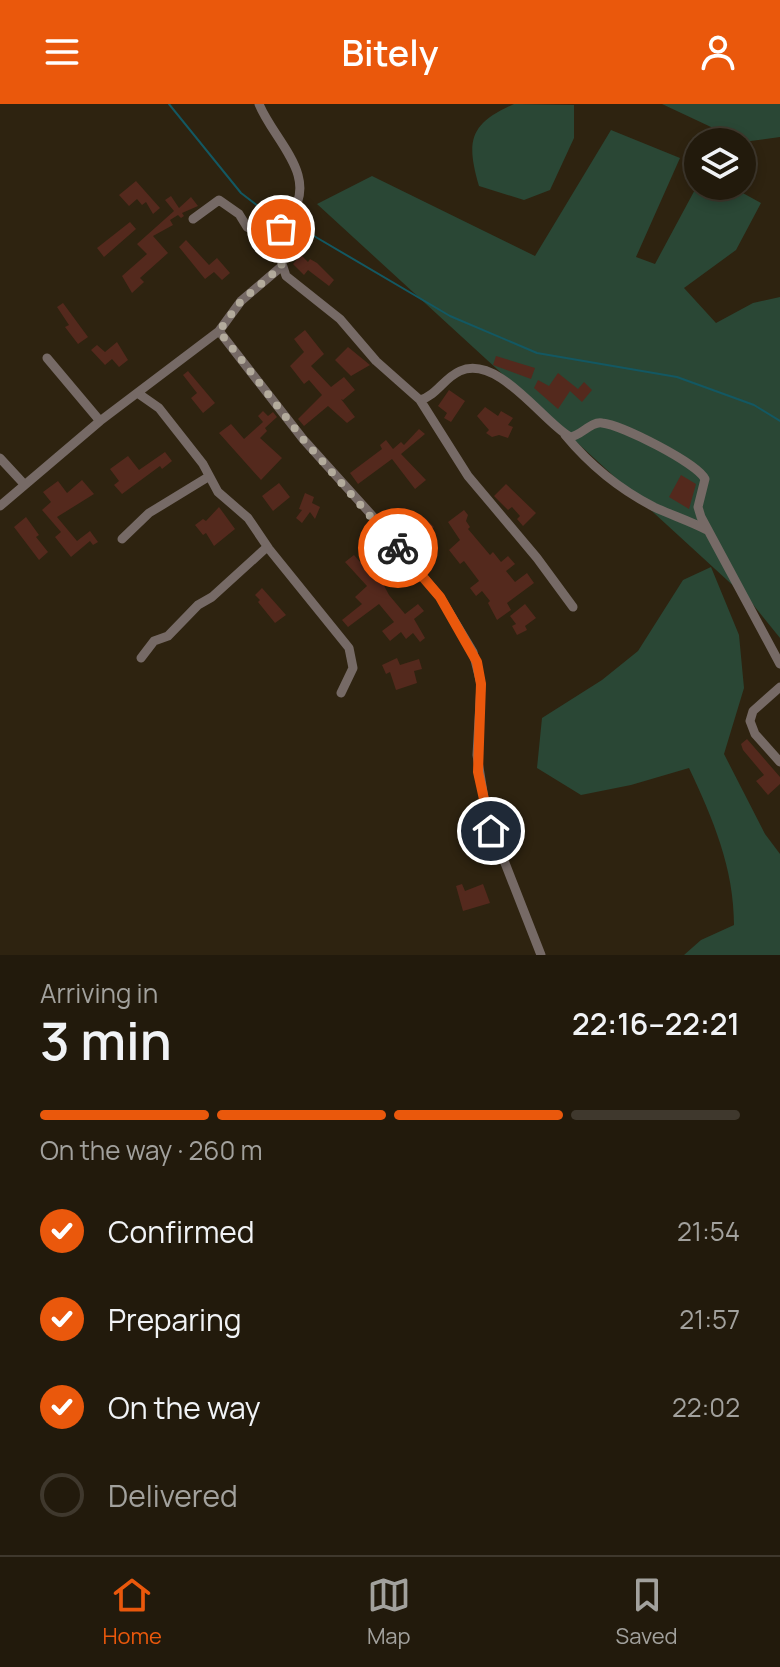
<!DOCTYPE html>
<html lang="en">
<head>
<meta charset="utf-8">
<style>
	:root { --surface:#221a0c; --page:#2a2315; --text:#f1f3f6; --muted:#a2a19d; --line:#3f382d; --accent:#ea580c }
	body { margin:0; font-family:Manrope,sans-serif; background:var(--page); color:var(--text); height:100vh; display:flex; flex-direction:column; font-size:30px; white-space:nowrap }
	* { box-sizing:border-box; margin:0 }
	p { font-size:26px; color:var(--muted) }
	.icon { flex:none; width:44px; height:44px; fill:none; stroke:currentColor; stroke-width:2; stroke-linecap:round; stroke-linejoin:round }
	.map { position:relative; height:851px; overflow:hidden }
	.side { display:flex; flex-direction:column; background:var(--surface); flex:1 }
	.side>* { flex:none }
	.fabs { position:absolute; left:684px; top:24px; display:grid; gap:16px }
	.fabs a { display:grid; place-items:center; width:72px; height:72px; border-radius:50%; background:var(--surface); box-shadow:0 4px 12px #0003,0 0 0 2px var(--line); font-size:40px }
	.pin { position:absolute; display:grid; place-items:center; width:68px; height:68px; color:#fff; margin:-34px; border:4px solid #fff; border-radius:50%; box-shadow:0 2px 8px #0007 }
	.courier { position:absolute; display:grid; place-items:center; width:80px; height:80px; margin:-40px; border:6px solid #ea580c; border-radius:50%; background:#fff; color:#222; box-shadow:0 2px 10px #0007 }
	.overview em { font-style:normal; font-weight:600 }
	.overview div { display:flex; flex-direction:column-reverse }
	.overview { display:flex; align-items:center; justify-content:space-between; height:136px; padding:0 40px }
	h1 { font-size:52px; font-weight:600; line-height:60px }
	.bar { display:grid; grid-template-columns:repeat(4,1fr); gap:12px 8px; align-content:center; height:96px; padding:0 40px }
	.bar i { height:10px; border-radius:6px; background:var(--line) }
	.bar .current { background:var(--accent) }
	.bar p { grid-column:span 4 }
	ol { padding:0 40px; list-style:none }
	li { display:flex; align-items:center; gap:24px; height:88px }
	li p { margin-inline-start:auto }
	li .icon { padding:8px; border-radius:50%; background:var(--accent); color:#fff; stroke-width:4 }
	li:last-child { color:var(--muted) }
	li i { width:44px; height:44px; border:4px solid var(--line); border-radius:50% }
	header { display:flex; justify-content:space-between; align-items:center; height:104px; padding:0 40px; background:var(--accent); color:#fff; font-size:36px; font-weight:600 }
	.menu { display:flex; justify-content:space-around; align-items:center; height:112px; border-top:2px solid var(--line); background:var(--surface); font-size:22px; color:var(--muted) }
	.menu a { display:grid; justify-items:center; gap:4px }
	.menu .current { color:var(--accent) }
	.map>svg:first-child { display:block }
	.green { fill:#2a4735 }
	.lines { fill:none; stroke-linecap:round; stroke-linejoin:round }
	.stream { stroke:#135862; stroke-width:2 }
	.building { fill:#54291d }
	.street { stroke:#766a66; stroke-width:9 }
	.done { stroke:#b3ab9c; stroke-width:8; stroke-dasharray:0 14.4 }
	.route { stroke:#ea580c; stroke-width:10 }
</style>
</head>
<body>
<header><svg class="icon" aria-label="menu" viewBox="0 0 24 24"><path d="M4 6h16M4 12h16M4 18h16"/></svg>Bitely<svg class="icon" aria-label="person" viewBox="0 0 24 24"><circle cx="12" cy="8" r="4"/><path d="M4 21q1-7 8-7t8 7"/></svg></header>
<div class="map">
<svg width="780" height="851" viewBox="0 0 780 851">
	<rect width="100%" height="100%" fill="#2e2310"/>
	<path class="green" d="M514 0 574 1V34L550 86 524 96 479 82C466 37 469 20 514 0Z
		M662 0H780V33L743 38Z
		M611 26 680 54 636 153 655 160 698 80 730 82 761 99 736 146 684 184 716 219 753 199 780 193V534L751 498 317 100 372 72 535 152Z
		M711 463 739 531 744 584 724 650 765 730 780 750V851H684L701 836 734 821C734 764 713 715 689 664L631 681 581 691 537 664 542 614 602 576 638 547 683 476Z"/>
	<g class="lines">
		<path class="stream" d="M169 0 241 89 279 118
			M289 122 314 132 450 212 537 249 677 273 754 301 780 317"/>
	</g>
	<path class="building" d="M136 77 160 104 153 110 146 98 142 101 137 95 129 102 119 91Z
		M171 92 179 104 191 93 198 102 182 109 184 112 181 114 178 111 170 116 173 121 153 132 168 149 140 174 144 178 132 189 122 172 147 150 137 140 174 107 165 96Z
		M130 118 136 125 104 153 97 144Z
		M186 136 209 161 217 154 230 169 222 176 214 168 205 175 179 143Z
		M301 151 308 158 310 155 317 159 334 176 329 182 308 166 304 171 293 160Z
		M63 199 88 233 78 240 65 223 69 221 57 203Z
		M305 226 324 250 311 262 331 283 344 273 355 286 343 296 341 295 355 313 347 319 328 302 304 322 298 315 322 291 309 276 304 280 290 262 304 248 294 235Z
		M117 238 128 256 119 263 112 255 105 261 91 246 97 241 105 248Z
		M348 243 370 261 351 272 335 256Z
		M496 252 535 264 531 275 493 261Z
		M188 267 215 299 203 309 191 294 197 289 183 271Z
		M558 269 578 285 584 278 592 286 582 298 570 287 558 305 534 284 538 276 549 282Z
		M449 286 465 297 451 318 444 314 447 309 438 302Z
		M485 303 498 312 501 307 513 314 508 321 513 323 508 334 499 331 492 333 486 329 489 326 477 312Z
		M263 307 268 312 273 308 277 313 265 324 267 327 260 334 282 354 261 376 219 329 231 320 244 335 263 318 258 312Z
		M419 325 425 330 401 350 426 376 415 385 392 355 358 380 350 369 382 345 380 341 386 336 393 345 401 338 404 341Z
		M165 348 172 357 162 365 160 362 122 390 114 381 119 377 110 365 128 352 139 366Z
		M681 371 696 380 689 405 669 393Z
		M82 376 94 390 57 413 77 437 90 427 98 438 93 441 90 437 71 453 55 433 61 428 42 406 51 398 43 388 58 377 67 389Z
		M279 379 290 393 273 407 262 392Z
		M506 380 536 409 523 422 517 415 520 412 512 403 508 406 494 392Z
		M305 389 314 393 312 399 320 403 315 415 310 408 302 419 296 414 302 406 299 405Z
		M219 403 235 425 214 442 206 429 203 431 195 421 203 415 206 417Z
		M464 406 468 411 466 417 470 423 468 425 490 451 493 448 501 458 508 452 515 460 506 467 515 478 527 469 534 479 507 499 511 506 497 516 488 499 490 497 482 487 476 492 470 484 479 477 464 457 460 460 449 446 460 436 448 418Z
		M407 411 416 421 424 413 434 423 411 445 392 423Z
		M26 413 39 431 36 433 48 448 39 456 14 423Z
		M354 451 361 459 369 453 389 491 405 510 418 500 424 507 414 515 425 534 420 538 413 529 406 535 401 528 390 537 382 527 394 518 379 500 348 523 342 516 362 500 355 493 367 482 345 458Z
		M262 484 286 511 275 519 258 498 260 496 255 491Z
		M525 500 536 514 525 522 527 526 517 531 512 522 516 520 510 512Z
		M397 554 400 561 419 555 422 565 414 567 417 579 396 586 390 568 386 570 382 561Z
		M747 635 780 673V680L768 691 756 677 764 671 743 646 741 640Z
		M462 780 465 787 483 780 490 799 463 807 456 782Z"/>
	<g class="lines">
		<path class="street" d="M259 0C274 37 320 72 290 112 284 120 280 131 270 135
			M193 115 219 96 239 110 247 123 270 135 278 147 286 172 340 215 376 257 420 296C437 291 444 274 460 267 498 250 543 318 570 333 581 332 591 317 602 319 622 321 697 359 705 375L698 403 701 413 780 560
			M219 227 303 335 377 417 440 493 473 548 481 580 477 651 487 713 541 851
			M47 254 100 317
			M139 290 159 304 203 360 218 388 248 414 269 445 349 544 353 564 341 589
			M420 296 468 372 537 454 573 503
			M565 331C589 360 619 385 654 403 671 411 690 417 707 426
			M0 354 24 380
			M0 402 100 317 219 227 241 197 282 162
			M122 435 149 409 208 373
			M141 554 154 537 168 532 198 501 212 493 267 443
			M780 583 753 607 750 617 755 630 780 658"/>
	</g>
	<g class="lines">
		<path class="done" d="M281 125 270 135 278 147 282 162 241 197 219 227 303 335 398 444"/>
		<path class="route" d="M398 444 440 493 477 558 481 580 478 668 491 727"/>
	</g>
</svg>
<div class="fabs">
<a><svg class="icon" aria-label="layers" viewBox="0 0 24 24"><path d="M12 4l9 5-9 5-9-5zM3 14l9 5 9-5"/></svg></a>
</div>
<div class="pin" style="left:281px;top:125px;background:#ea580c"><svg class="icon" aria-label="bag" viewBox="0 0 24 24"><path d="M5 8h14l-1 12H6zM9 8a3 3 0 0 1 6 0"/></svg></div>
<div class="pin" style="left:491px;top:727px;background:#1f2937"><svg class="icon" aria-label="home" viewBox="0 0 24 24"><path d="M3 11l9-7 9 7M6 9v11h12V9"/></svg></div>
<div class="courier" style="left:398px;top:444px"><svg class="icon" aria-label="bike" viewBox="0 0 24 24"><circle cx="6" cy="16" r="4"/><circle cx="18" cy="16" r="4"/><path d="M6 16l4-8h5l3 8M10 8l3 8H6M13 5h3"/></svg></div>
</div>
<section class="side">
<div class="overview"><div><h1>3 min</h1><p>Arriving in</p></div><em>22:16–22:21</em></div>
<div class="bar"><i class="current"></i><i class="current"></i><i class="current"></i><i></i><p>On the way · 260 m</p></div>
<ol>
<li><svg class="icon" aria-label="check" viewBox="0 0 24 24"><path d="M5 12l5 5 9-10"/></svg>Confirmed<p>21:54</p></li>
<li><svg class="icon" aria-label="check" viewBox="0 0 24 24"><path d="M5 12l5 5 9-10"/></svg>Preparing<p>21:57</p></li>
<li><svg class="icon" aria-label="check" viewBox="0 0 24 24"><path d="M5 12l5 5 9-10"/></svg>On the way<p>22:02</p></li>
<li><i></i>Delivered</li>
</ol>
</section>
<nav class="menu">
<a class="current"><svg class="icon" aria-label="home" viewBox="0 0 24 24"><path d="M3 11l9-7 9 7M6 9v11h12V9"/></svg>Home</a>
<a><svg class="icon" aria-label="map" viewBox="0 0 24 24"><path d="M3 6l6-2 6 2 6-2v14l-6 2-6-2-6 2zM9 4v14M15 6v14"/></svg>Map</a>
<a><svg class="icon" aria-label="saved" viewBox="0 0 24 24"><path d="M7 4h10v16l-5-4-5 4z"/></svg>Saved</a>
</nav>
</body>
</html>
